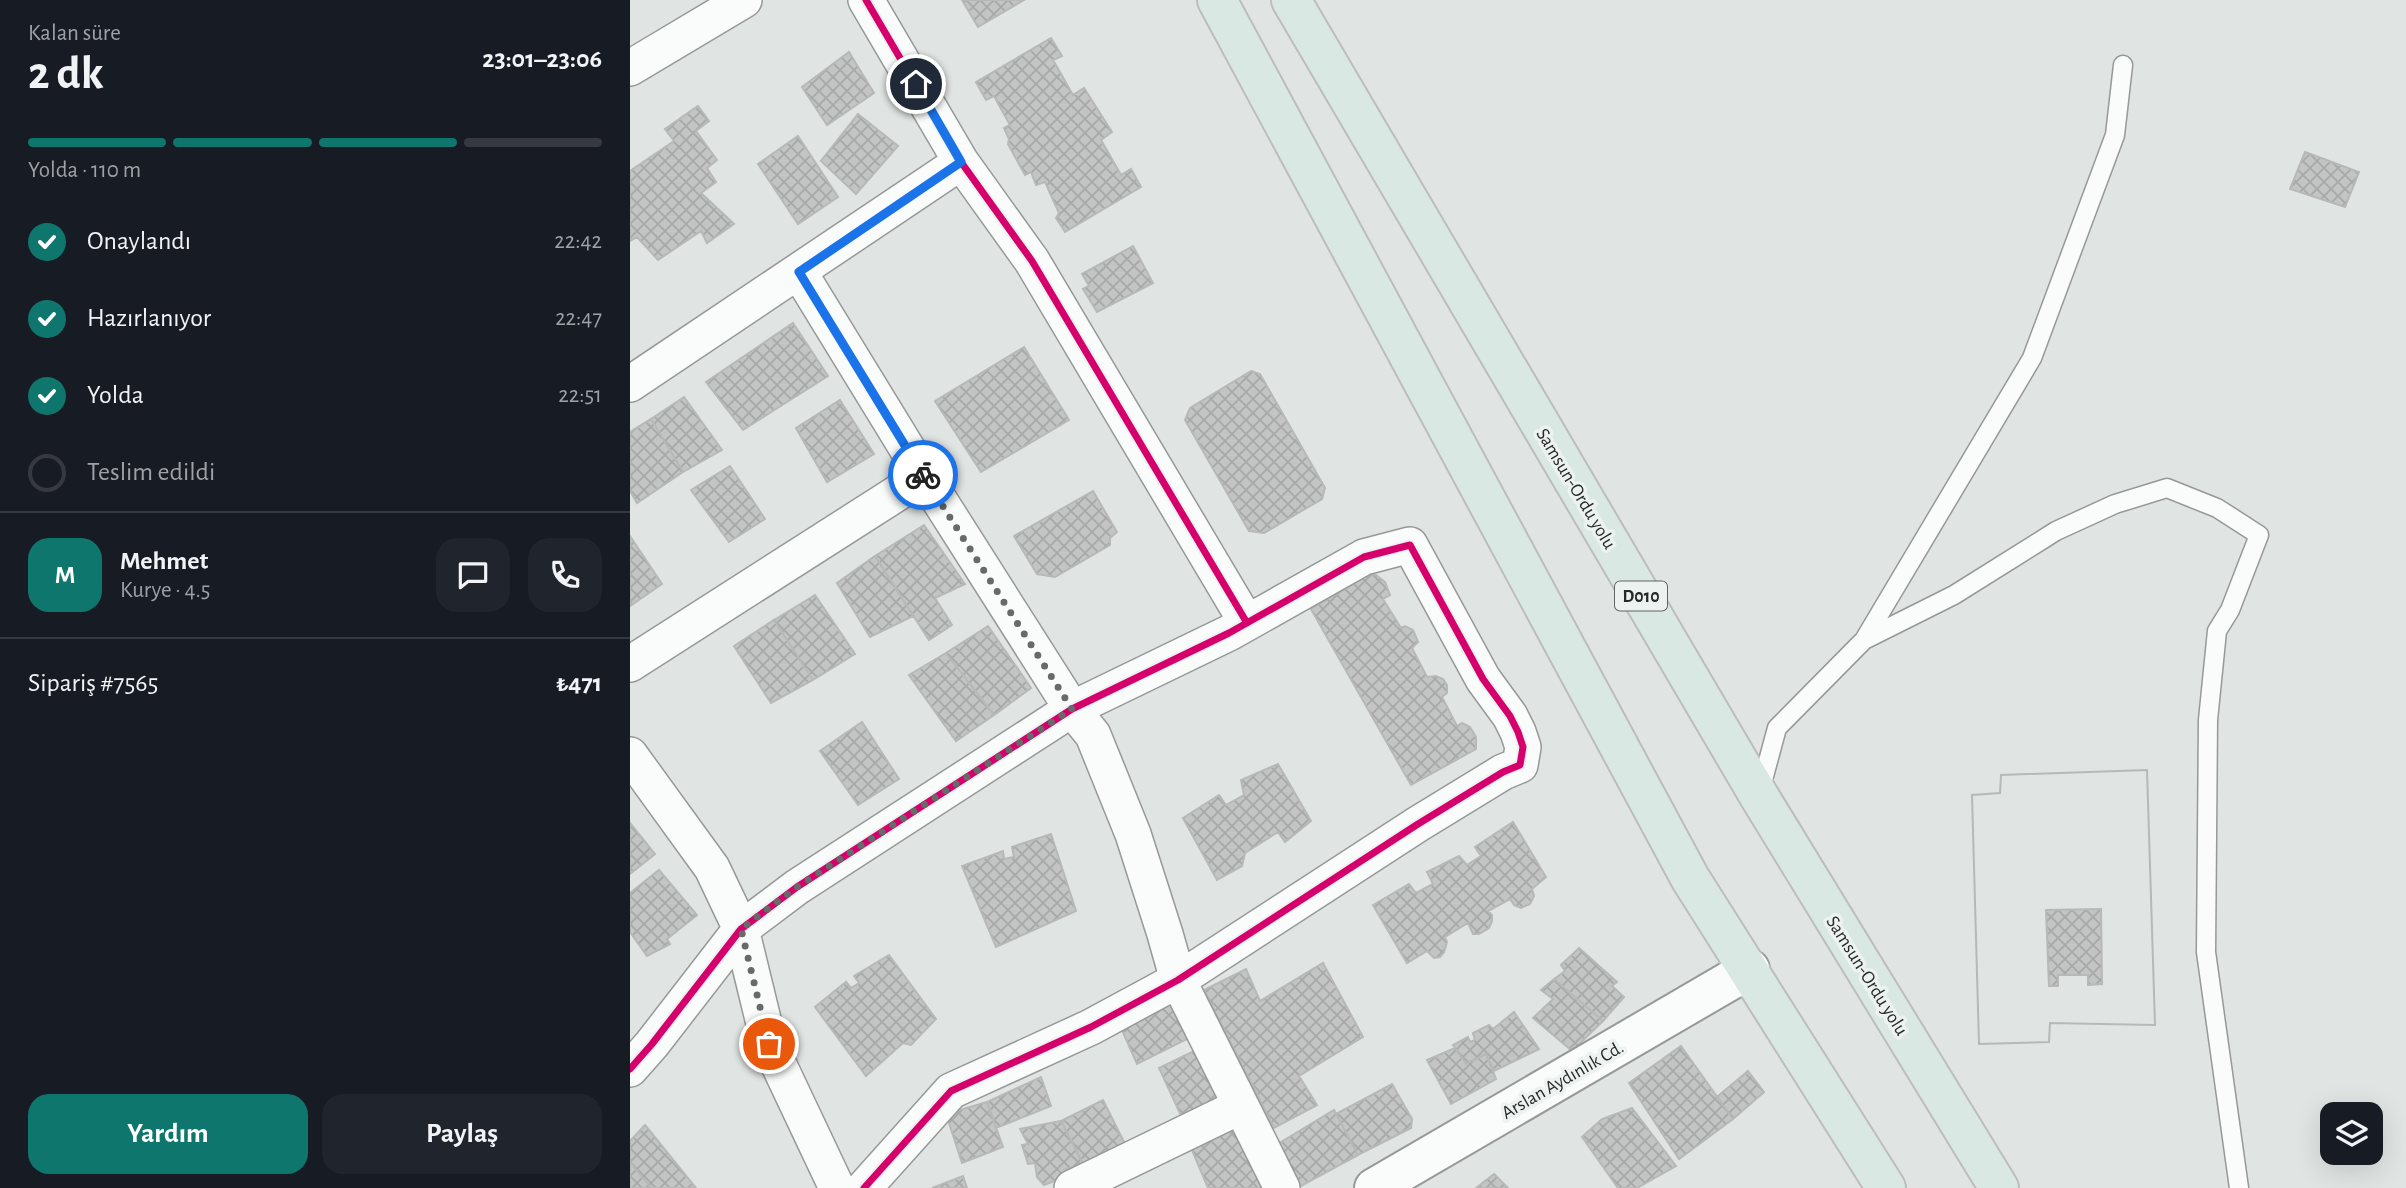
<!DOCTYPE html>
<html lang="tr">
<head>
<meta charset="utf-8">
<style>
	:root { --surface:#171b24; --page:#20242c; --text:#f1f3f6; --muted:#9ea1a6; --line:#363941; --accent:#0f766e }
	body { margin:0; font-family:"Alegreya Sans",sans-serif; background:var(--page); color:var(--text); height:100vh; display:flex; flex-direction:column; font-size:26px; white-space:nowrap }
	* { box-sizing:border-box; margin:0 }
	p { font-size:23px; color:var(--muted) }
	.icon { flex:none; width:38px; height:38px; fill:none; stroke:currentColor; stroke-width:2; stroke-linecap:round; stroke-linejoin:round }
	.map { position:relative; flex:1; overflow:hidden }
	.panel { display:flex; flex-direction:column; background:var(--surface); width:630px }
	.panel>* { flex:none }
	.buttons { position:absolute; left:1690px; top:1102px; display:grid; gap:14px }
	.buttons a { display:grid; place-items:center; width:63px; height:63px; border-radius:14px; background:var(--surface); box-shadow:0 7px 28px #0002; font-size:35px }
	.pin { position:absolute; display:grid; place-items:center; width:60px; height:60px; color:#fff; margin:-30px; border:4px solid #fff; border-radius:50%; box-shadow:0 2px 7px #0007 }
	.courier { position:absolute; display:grid; place-items:center; width:70px; height:70px; margin:-35px; border:5px solid #1a73e8; border-radius:50%; background:#fff; color:#222; box-shadow:0 2px 9px #0007 }
	.head em { font-style:normal; font-weight:700 }
	.head div { display:flex; flex-direction:column-reverse }
	.head { display:flex; align-items:center; justify-content:space-between; height:119px; padding:0 28px }
	h1 { font-size:46px; font-weight:700; line-height:52px }
	.bar { display:grid; grid-template-columns:repeat(4,1fr); gap:10px 7px; align-content:center; height:84px; padding:0 28px }
	.bar i { height:9px; border-radius:5px; background:var(--line) }
	.bar .current { background:var(--accent) }
	.bar p { grid-column:span 4 }
	.line { display:flex; align-items:center; gap:18px; padding:0 28px; border-top:2px solid var(--line) }
	.line div { flex:1 }
	.round { display:grid; place-items:center; flex:none; width:74px; height:74px; border-radius:21px; background:var(--page) }
	ol { padding:0 28px; list-style:none }
	li { display:flex; align-items:center; gap:21px; height:77px }
	li p { margin-inline-start:auto }
	li .icon { padding:7px; border-radius:50%; background:var(--accent); color:#fff; stroke-width:4 }
	li:last-child { color:var(--muted) }
	li i { width:38px; height:38px; border:4px solid var(--line); border-radius:50% }
	.action { display:flex; gap:14px; margin-top:auto; padding:14px 28px }
	.action a { flex:1; height:80px; border-radius:21px; background:var(--accent); color:#fff; font-size:28px; font-weight:700; line-height:80px; text-align:center }
	.action a+a { background:var(--page); color:var(--text) }
	main { display:flex; flex:1; min-height:0 }
	.map>svg:first-child { display:block }
	.building { fill:url(#building-cross-hatch); stroke:#b6b9b7; stroke-width:2; fill-rule:evenodd }
	.lines { fill:none; stroke-linecap:round; stroke-linejoin:round }
	.service-casing { stroke:#969998; stroke-width:21 }
	.minor-casing { stroke:#969998; stroke-width:38 }
	.tertiary-casing { stroke:#969998; stroke-width:42 }
	.trunk-casing { stroke:#bcbebd; stroke-width:42 }
	.service { stroke:#fafbfb; stroke-width:18 }
	.minor { stroke:#fafbfb; stroke-width:35 }
	.tertiary { stroke:#fafbfb; stroke-width:38 }
	.trunk { stroke:#dae8e4; stroke-width:38 }
	.cycleway-casing { stroke:#ecf2f0; stroke-width:11 }
	.cycleway { stroke:#d6006c; stroke-width:7 }
	.done { stroke:#686a69; stroke-width:7; stroke-dasharray:0 12.6 }
	.route { stroke:#1a73e8; stroke-width:9 }
	.labels { text-anchor:middle; stroke-width:7; stroke-linejoin:round; paint-order:stroke }
	.shield { fill:#ecf2f0; stroke:#626564; stroke-width:2 }
	.shield-label { font-size:18px; font-weight:bold; fill:#272928 }
	.street-label { font-size:19px; fill:#272928; stroke:#ecf2f0 }
</style>
</head>
<body>
<main>
<section class="panel">
<div class="head"><div><h1>2 dk</h1><p>Kalan süre</p></div><em>23:01–23:06</em></div>
<div class="bar"><i class="current"></i><i class="current"></i><i class="current"></i><i></i><p>Yolda · 110 m</p></div>
<ol>
<li><svg class="icon" aria-label="check" viewBox="0 0 24 24"><path d="M5 12l5 5 9-10"/></svg>Onaylandı<p>22:42</p></li>
<li><svg class="icon" aria-label="check" viewBox="0 0 24 24"><path d="M5 12l5 5 9-10"/></svg>Hazırlanıyor<p>22:47</p></li>
<li><svg class="icon" aria-label="check" viewBox="0 0 24 24"><path d="M5 12l5 5 9-10"/></svg>Yolda<p>22:51</p></li>
<li><i></i>Teslim edildi</li>
</ol>
<div class="line" style="height:126px"><b class="round" style="background:var(--accent);color:#fff">M</b><div><b>Mehmet</b><p>Kurye · 4.5</p></div><a class="round"><svg class="icon" aria-label="chat" viewBox="0 0 24 24"><path d="M4 5h16v11H9l-5 4z"/></svg></a><a class="round"><svg class="icon" aria-label="phone" viewBox="0 0 24 24"><path d="M5 4h4l2 5-3 2q2 4 5 5l2-3 5 2v4C11 20 4 13 5 4z"/></svg></a></div>
<div class="line" style="height:91px"><div>Sipariş #7565</div><b>₺471</b></div>
<div class="action"><a>Yardım</a><a>Paylaş</a></div>
</section>
<div class="map">
<svg width="1776" height="1188" viewBox="0 0 1776 1188">
	<defs>
		<pattern id="building-cross-hatch" width="8" height="8" patternUnits="userSpaceOnUse" patternTransform="scale(1.75)"><rect width="8" height="8" fill="#c2c5c3"/><path d="M0 0l8 8M0 8l8-8" fill="none" stroke="#a7a9a8"/></pattern>
	</defs>
	<rect width="100%" height="100%" fill="#e0e4e2"/>
	<path class="building" d="M332 0H394L348 27Z
		M421 38 432 56 423 60 443 95 454 88 482 132 471 140 491 175 501 169 511 187 435 232 426 218 429 213 415 182 406 185 401 172 395 175 378 144 379 139 374 128 380 125 364 96 356 100 346 82Z
		M219 52 244 93 197 125 172 87Z
		M68 106 79 121 66 131 87 160 77 168 86 182 71 193 104 224 77 243 71 231 28 260 7 237 0 241V171L44 141 35 129Z
		M228 114 268 146 226 194 191 161Z
		M168 136 208 197 168 224 128 164Z
		M1675 152 1729 172 1715 207 1660 189Z
		M503 246 523 283 467 312 453 289 459 286 452 274Z
		M163 323 198 376 113 430 76 382Z
		M394 347 439 420 351 472 305 401Z
		M621 371 630 374 695 488 692 499 634 533 619 531 555 420 560 408Z
		M54 397 92 450 53 472 21 419Z
		M210 400 244 454 197 482 166 428Z
		M21 419 53 472 7 503 0 491V432Z
		M100 466 135 519 99 542 61 490Z
		M463 491 487 532 480 538V545L425 577 407 574 384 536Z
		M294 525 335 584 305 598 322 625 299 640 245 556Z
		M0 536 32 584 0 606Z
		M245 556 283 616 240 637 207 583Z
		M740 574 746 575 755 582 760 595 753 599 771 628 775 626 783 630 788 642 782 648 797 677 806 676 813 679 817 685V693L812 697 827 726 832 723 840 727 846 737V749L781 785 681 609Z
		M185 595 225 654 183 680 144 620Z
		M144 620 183 680 141 703 104 646Z
		M358 626 401 688 364 715 316 653Z
		M316 653 364 715 326 741 279 675Z
		M232 722 269 779 228 805 190 751Z
		M648 764 681 821 655 842 648 832 615 853 612 866 587 880 553 818 589 795 596 805 614 795 611 780Z
		M1517 770 1525 1025 1420 1023 1419 1042 1349 1044 1342 795 1370 793 1371 775ZM1471 909 1472 984 1458 985V975H1428V986H1419L1416 910Z
		M1517 770 1525 1025 1420 1023 1419 1042 1349 1044 1342 795 1370 793 1371 775Z
		M883 822 916 877 902 889 904 896 900 904 891 908 884 905 880 899 858 911 862 915V921L859 928 849 934H843L838 923 815 937 817 942 814 952 810 957 804 958 797 951 777 963 743 905 779 884 786 893 803 884 797 872 829 856 837 865 851 856 845 847Z
		M0 823 25 854 0 874Z
		M421 834 446 911 366 947 332 866 373 851 374 859 384 857 382 847Z
		M29 870 67 915 37 939 40 944 17 956 0 932V893Z
		M949 948 987 982 982 986 994 997 973 1021 924 979 935 971 931 965Z
		M259 955 306 1019 281 1045 273 1043 236 1076 185 1007 216 982 221 988 229 983 224 976Z
		M693 963 733 1037 669 1076 687 1105 644 1128 574 990 616 969 630 1001Z
		M924 979 973 1021 942 1051 903 1018 923 999 911 990Z
		M548 1000 565 1035 507 1064 491 1028Z
		M884 1012 909 1049 864 1071 856 1054 836 1064 823 1045 838 1037 840 1042 845 1040 843 1033 859 1025 863 1029Z
		M1051 1046 1103 1119 1049 1159 999 1083Z
		M825 1048 836 1064 856 1054 866 1079 821 1104 797 1060Z
		M568 1049 592 1100 553 1120 529 1068Z
		M1118 1071 1134 1092 1103 1119 1087 1097Z
		M411 1077 421 1106 366 1128 357 1102Z
		M762 1084 782 1119 781 1128 728 1155 706 1114Z
		M473 1100 498 1150 456 1169 431 1121Z
		M357 1102 373 1147 332 1163 316 1114Z
		M1002 1108 1046 1166 1007 1188H988L952 1137 972 1119Z
		M704 1110 728 1155 669 1187 646 1145Z
		M599 1119 633 1188H578L559 1143Z
		M431 1121 453 1164 434 1170 435 1177 414 1185 407 1177 405 1163 398 1164 392 1145 398 1144 390 1129Z
		M15 1125 66 1188H21L0 1162V1141Z
		M0 1162 21 1188H0Z
		M864 1174 878 1188H846Z
		M333 1176 337 1188H302Z"/>
	<g class="lines">
		<g class="service-casing">
			<path id="service" d="M1234 640 1324 595 1426 531 1485 504 1537 488 1587 508 1629 535 1600 610 1587 631 1578 720 1576 952 1609 1188
				M1130 791 1147 728 1234 640 1402 358 1485 135 1493 65"/>
		</g>
		<g class="minor-casing">
			<path id="minor" d="M236 0 331 162 402 261 617 623
				M0 68 114 0
				M169 272 294 476 442 709 463 735 503 834 535 934 548 980 652 1188
				M0 384 331 162
				M0 664 294 476
				M0 755 82 868 111 929 139 1044 207 1188
				M0 1069 22 1044 111 929 167 887 442 709 599 633 734 557 780 545 853 679 880 716 888 732 893 747 890 765 873 772 788 824 548 980 461 1027 321 1091 234 1188
				M442 1188 611 1106"/>
		</g>
		<g class="tertiary-casing">
			<path id="tertiary" d="M744 1188 1120 969"/>
		</g>
		<g class="trunk-casing">
			<path id="trunk" d="M587 0 1060 878 1256 1188
				M661 0 1129 796 1369 1188"/>
		</g>
		<use href="#service" class="service"/>
		<use href="#minor" class="minor"/>
		<use href="#tertiary" class="tertiary"/>
		<use href="#trunk" class="trunk"/>
		<g class="cycleway-casing">
			<path id="cycleway" d="M236 0 331 162 402 261 617 623
				M0 1069 22 1044 111 929 167 887 442 709 599 633 734 557 780 545 853 679 880 716 888 732 893 747 890 765 873 772 788 824 548 980 461 1027 321 1091 234 1188"/>
		</g>
		<use href="#cycleway" class="cycleway"/>
	</g>
	<g class="lines">
		<path class="done" d="M139 1044 111 929 167 887 442 709 293 475"/>
		<path class="route" d="M286 84 331 162 169 272 293 475"/>
	</g>
	<g class="labels">
		<rect class="shield" x="985" y="581.5" width="52" height="29" rx="5"/>
		<g class="shield-label">
			<text x="1011" y="602">D010</text>
		</g>
		<g class="street-label">
			<text transform="translate(947 488) rotate(59)" y="7">Samsun-Ordu yolu</text>
			<text transform="translate(1238 975) rotate(58)" y="7">Samsun-Ordu yolu</text>
			<text transform="translate(932 1079) rotate(-30)" y="7">Arslan Aydınlık Cd.</text>
		</g>
	</g>
</svg>
<div class="buttons">
<a><svg class="icon" aria-label="layers" viewBox="0 0 24 24"><path d="M12 4l9 5-9 5-9-5zM3 14l9 5 9-5"/></svg></a>
</div>
<div class="pin" style="left:139px;top:1044px;background:#ea580c"><svg class="icon" aria-label="bag" viewBox="0 0 24 24"><path d="M5 8h14l-1 12H6zM9 8a3 3 0 0 1 6 0"/></svg></div>
<div class="pin" style="left:286px;top:84px;background:#1f2937"><svg class="icon" aria-label="home" viewBox="0 0 24 24"><path d="M3 11l9-7 9 7M6 9v11h12V9"/></svg></div>
<div class="courier" style="left:293px;top:475px"><svg class="icon" aria-label="bike" viewBox="0 0 24 24"><circle cx="6" cy="16" r="4"/><circle cx="18" cy="16" r="4"/><path d="M6 16l4-8h5l3 8M10 8l3 8H6M13 5h3"/></svg></div>
</div>
</main>
</body>
</html>
